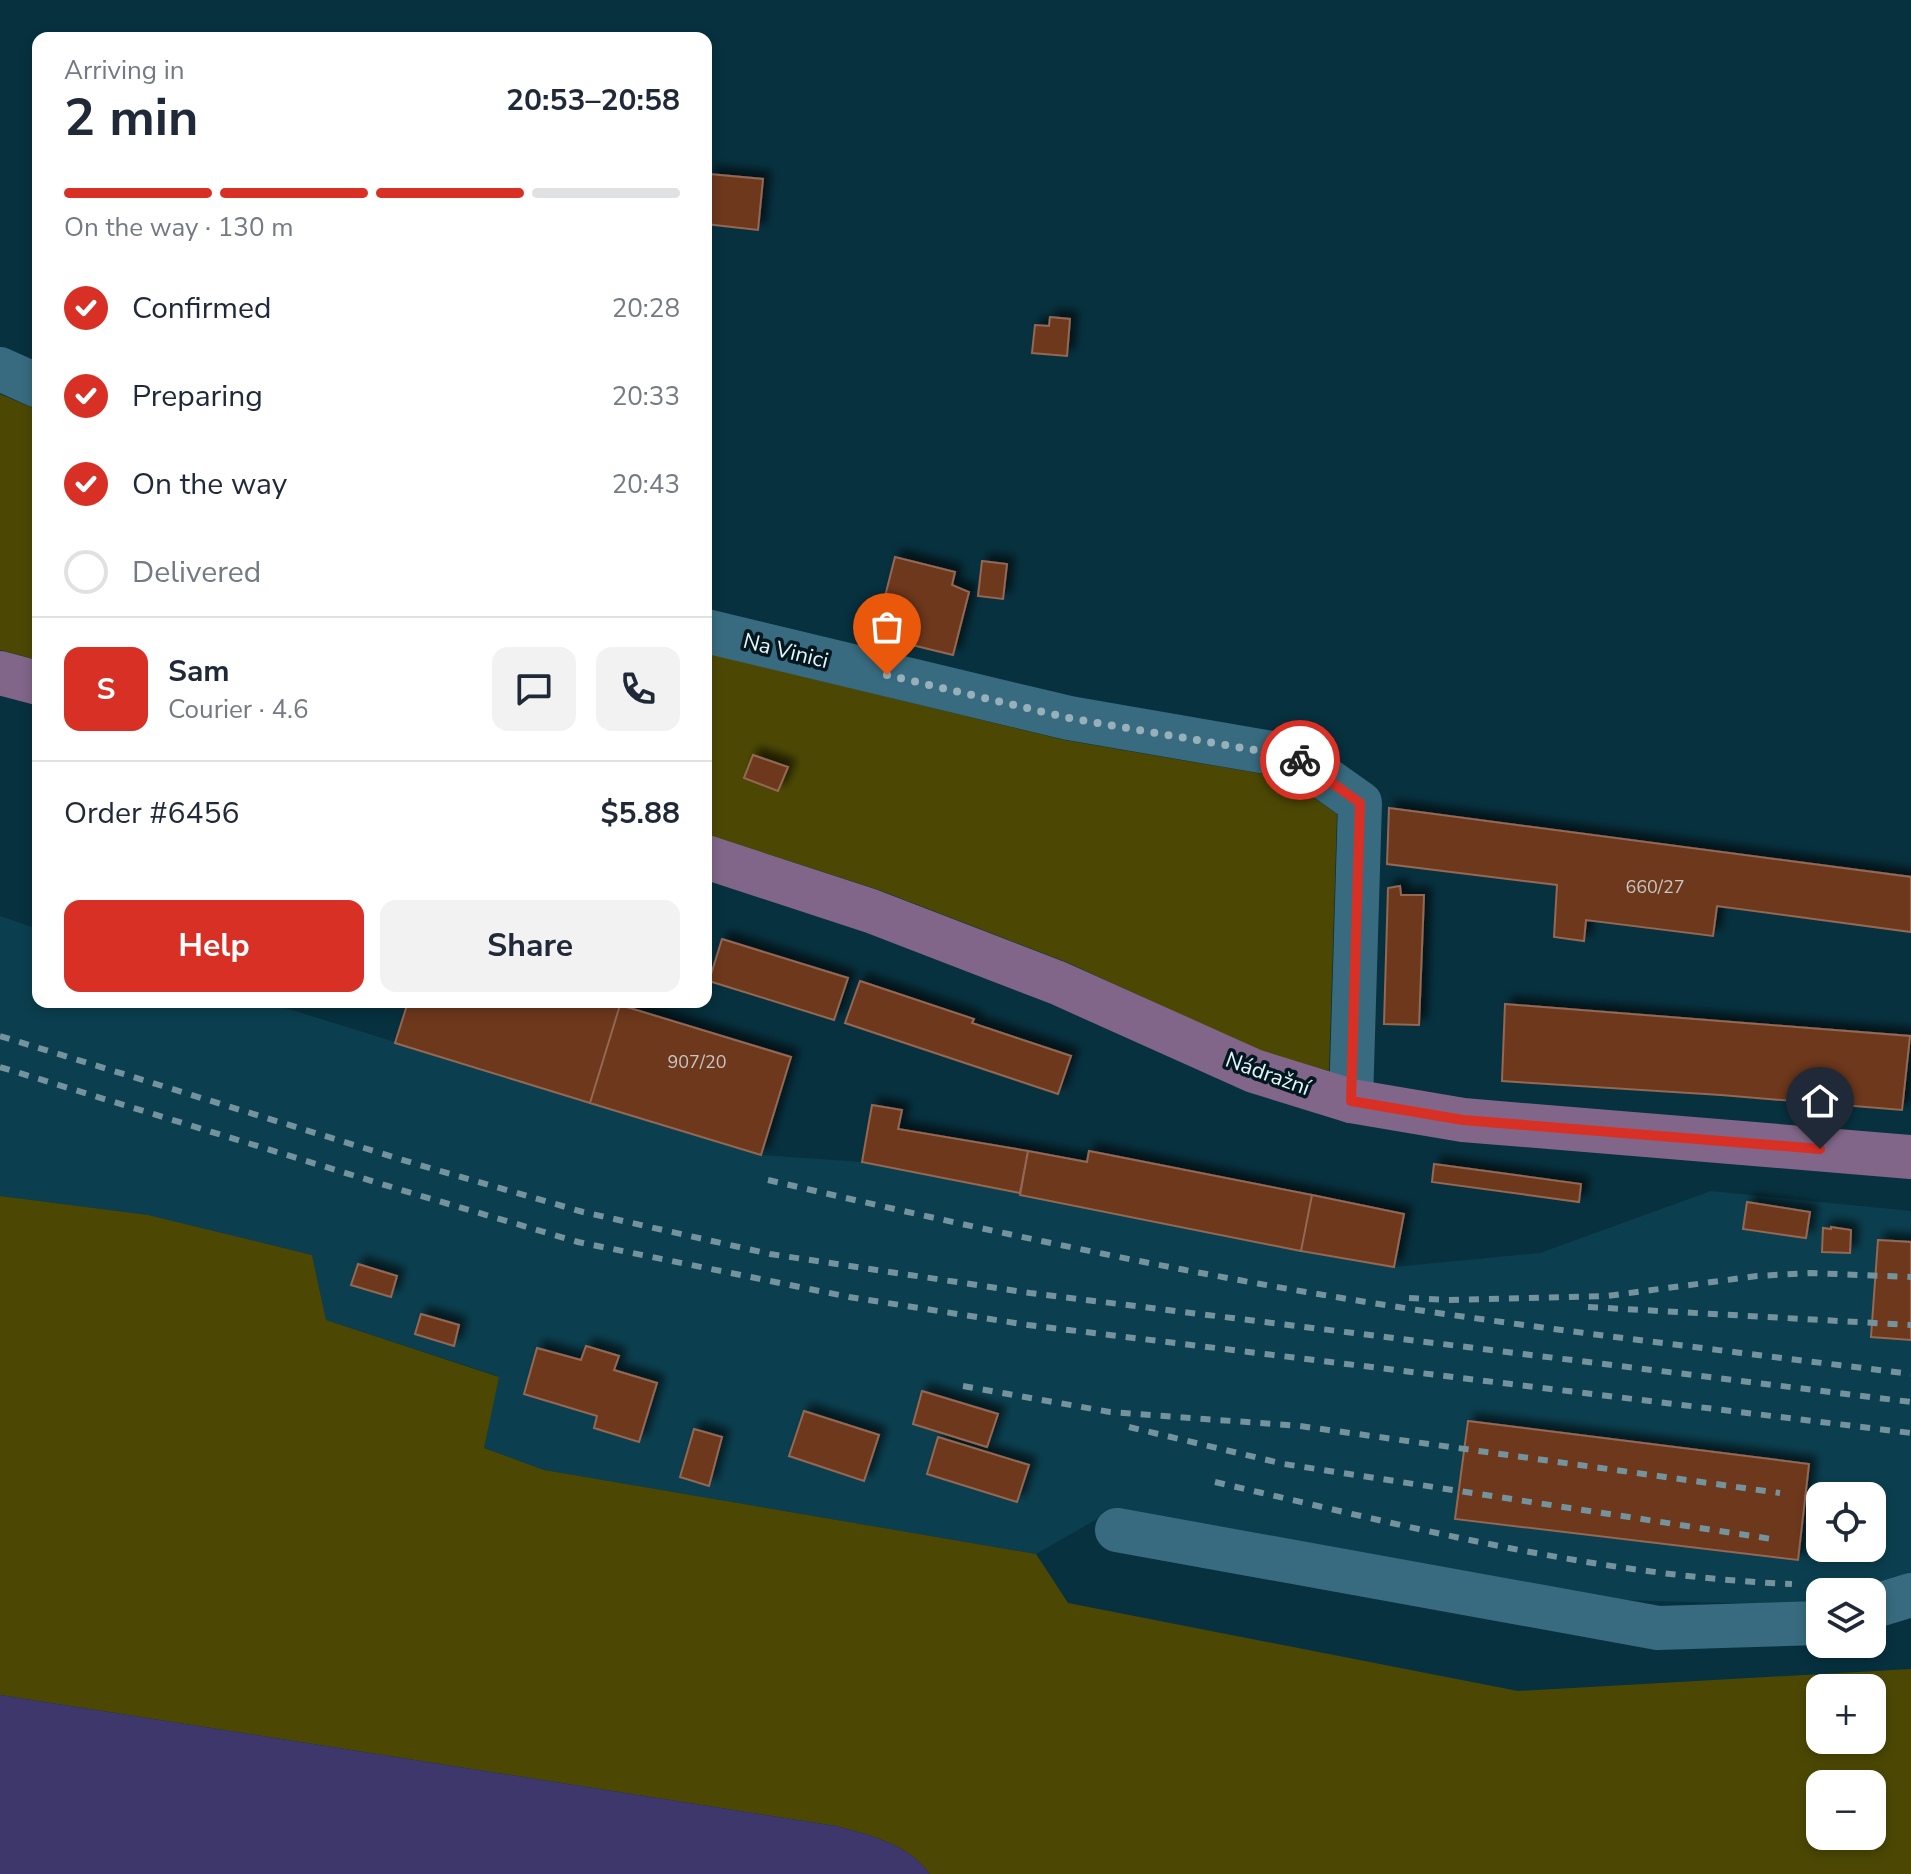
<!DOCTYPE html>
<html lang="en">
<head>
<meta charset="utf-8">
<style>
	:root { --surface:#fff; --page:#f2f2f3; --text:#1f2937; --muted:#747a83; --line:#e0e1e3; --accent:#d93025 }
	body { margin:0; font-family:"Nunito Sans",sans-serif; background:var(--page); color:var(--text); height:100vh; display:flex; flex-direction:column; font-size:30px; white-space:nowrap }
	* { box-sizing:border-box; margin:0 }
	p { font-size:26px; color:var(--muted) }
	.icon { flex:none; width:44px; height:44px; fill:none; stroke:currentColor; stroke-width:2; stroke-linecap:round; stroke-linejoin:round }
	.map { position:relative; flex:1; overflow:hidden }
	.panel { position:absolute; left:32px; top:32px; width:680px; height:976px; display:flex; flex-direction:column; background:var(--surface); border-radius:16px; box-shadow:0 4px 12px #0003 }
	.panel>* { flex:none }
	.fabs { position:absolute; left:1806px; top:1482px; display:grid; gap:16px }
	.fabs a { display:grid; place-items:center; width:80px; height:80px; border-radius:16px; background:var(--surface); box-shadow:0 4px 12px #0003; font-size:40px }
	.pin { position:absolute; display:grid; place-items:center; width:68px; height:68px; color:#fff; margin:-82px -34px; border-radius:50% 50% 50% 0; rotate:-45deg; box-shadow:0 0 8px #0007 }
	.pin .icon { rotate:45deg }
	.courier { position:absolute; display:grid; place-items:center; width:80px; height:80px; margin:-40px; border:6px solid #d93025; border-radius:50%; background:#fff; color:#222; box-shadow:0 2px 10px #0007 }
	.summary em { font-style:normal; font-weight:700 }
	.summary div { display:flex; flex-direction:column-reverse }
	.summary { display:flex; align-items:center; justify-content:space-between; height:136px; padding:0 32px }
	h1 { font-size:52px; font-weight:700; line-height:60px }
	.bar { display:grid; grid-template-columns:repeat(4,1fr); gap:12px 8px; align-content:center; height:96px; padding:0 32px }
	.bar i { height:10px; border-radius:6px; background:var(--line) }
	.bar .active { background:var(--accent) }
	.bar p { grid-column:span 4 }
	.line { display:flex; align-items:center; gap:20px; padding:0 32px; border-top:2px solid var(--line) }
	.line div { flex:1 }
	.round { display:grid; place-items:center; flex:none; width:84px; height:84px; border-radius:16px; background:var(--page) }
	ol { padding:0 32px; list-style:none }
	li { display:flex; align-items:center; gap:24px; height:88px }
	li p { margin-inline-start:auto }
	li .icon { padding:8px; border-radius:50%; background:var(--accent); color:#fff; stroke-width:4 }
	li:last-child { color:var(--muted) }
	li i { width:44px; height:44px; border:4px solid var(--line); border-radius:50% }
	.button { display:flex; gap:16px; margin-top:auto; padding:16px 32px }
	.button a { flex:1; height:92px; border-radius:16px; background:var(--accent); color:#fff; font-size:32px; font-weight:700; line-height:92px; text-align:center }
	.button a+a { background:var(--page); color:var(--text) }
	.map>svg:first-child { display:block }
	.built { fill:#0b3f4f; fill-rule:evenodd }
	.green { fill:#4c4804; fill-rule:evenodd }
	.water { fill:#3d376b }
	.building { fill:#6d371b; stroke:#936854; stroke-width:2; filter:url(#shadow) }
	.lines { fill:none; stroke-linecap:round; stroke-linejoin:round }
	.minor { stroke:#386b7f; stroke-width:44 }
	.major { stroke:#816689; stroke-width:44 }
	.rail { stroke:#75939d; stroke-width:6; stroke-dasharray:10 10; stroke-linecap:butt }
	.done { stroke:#97b0ba; stroke-width:8; stroke-dasharray:0 14.4 }
	.route { stroke:#d93025; stroke-width:10 }
	.labels { text-anchor:middle; stroke-width:7; stroke-linejoin:round; paint-order:stroke }
	.number-label { font-size:18px; fill:#c7c6c4 }
	.street-label { font-size:22px; fill:#e5f5fc; stroke:#03171f }
</style>
</head>
<body>
<div class="map">
<svg width="1911" height="1874" viewBox="0 0 1911 1874">
	<defs>
		<filter id="shadow"><feDropShadow dx="7" dy="-7" stdDeviation="4" flood-color="#0009"/></filter>
	</defs>
	<rect width="100%" height="100%" fill="#07313f"/>
	<path class="built" d="M0 916 38 929V1002H266L761 1155 862 1162 1301 1251 1394 1267 1540 1253 1711 1191 1911 1211V1581L1872 1592H1820V1601L1770 1604 1613 1600 1111 1511 1036 1554 544 1470 484 1448 498 1376 326 1320 312 1255 148 1215 0 1196ZM1820 1496H1872V1548H1820Z"/>
	<path class="green" d="M0 394 38 410V660L0 650Z
		M706 653 1064 740 1286 778 1337 814 1329 1071 1261 1051 1066 962 879 890 706 834Z
		M0 1196 148 1215 312 1255 326 1320 499 1377 484 1448 544 1470 1036 1554 1068 1603 1518 1691 1911 1669V1874H930C907 1843 872 1836 836 1826L0 1695ZM1820 1688H1872V1740H1820ZM1820 1784H1872V1836H1820Z"/>
	<path class="water" d="M0 1695 836 1826C872 1836 907 1843 930 1874H0Z"/>
	<path class="building" d="M709 174 763 179 758 230 706 224Z
		M1050 317 1070 319 1067 356 1032 353 1035 325 1049 326Z
		M895 557 955 572 952 585 969 592 953 655 875 636Z
		M982 561 1007 564 1003 599 978 596Z
		M753 755 788 767 778 791 744 778Z
		M1389 808 1911 877V932L1717 906 1713 936 1586 920 1584 941 1554 937 1557 885 1387 864Z
		M1400 886 1401 895H1424L1419 1025 1384 1024 1388 888Z
		M722 939 848 978 834 1020 709 981Z
		M860 981 974 1019 972 1023 1071 1056 1058 1094 845 1023Z
		M408 1002H610L620 1005 590 1103 395 1043Z
		M1505 1004 1910 1036 1902 1110 1721 1095 1502 1081Z
		M620 1005 791 1057 761 1155 590 1103Z
		M872 1105 902 1110 898 1129 1028 1151 1020 1193 862 1162Z
		M1028 1151 1087 1162 1089 1151 1312 1195 1301 1251 1020 1195Z
		M1434 1164 1581 1184 1579 1202 1432 1182Z
		M1312 1195 1404 1214 1394 1267 1301 1251Z
		M1747 1202 1810 1212 1806 1238 1743 1229Z
		M1831 1227 1851 1230 1850 1253 1822 1252 1823 1228 1831 1229Z
		M1878 1240 1911 1242V1340L1871 1337Z
		M358 1264 397 1276 391 1297 351 1285Z
		M421 1314 459 1325 454 1346 415 1334Z
		M586 1346 619 1356 614 1370 657 1383 639 1442 594 1428 597 1416 524 1394 537 1348 581 1360Z
		M922 1391 998 1414 987 1447 913 1424Z
		M804 1411 879 1435 864 1481 789 1456Z
		M1468 1421 1809 1464 1798 1560 1455 1519Z
		M694 1429 722 1437 709 1486 680 1477Z
		M938 1437 1029 1465 1017 1502 927 1474Z"/>
	<g class="lines">
		<path class="minor" d="M0 369 38 386
			M706 631 1069 718 1295 757 1360 803 1351 1101
			M1117 1530 1658 1628 1820 1623
			M1872 1607 1911 1595"/>
		<path class="major" d="M0 673 38 683
			M706 857 871 911 1058 983 1254 1071 1351 1101 1463 1120 1911 1157"/>
		<path class="rail" d="M0 1036 416 1164 583 1212 770 1254 1030 1293 1911 1402
			M0 1067 401 1190 578 1242 849 1297 1028 1325 1911 1433
			M768 1180C987 1231 1208 1279 1431 1312 1591 1335 1751 1354 1911 1374
			M1409 1298 1448 1300 1607 1296 1757 1276 1810 1273 1911 1277
			M1588 1307 1911 1325
			M963 1386 1110 1412 1300 1426 1780 1493
			M1129 1427 1284 1464 1778 1540
			M1215 1482C1406 1526 1596 1576 1792 1584"/>
	</g>
	<g class="lines">
		<path class="done" d="M887 675 1069 718 1295 757 1300 760"/>
		<path class="route" d="M1300 760 1360 803 1351 1101 1463 1120 1820 1149"/>
	</g>
	<g class="labels">
		<g class="number-label">
			<text x="1655" y="893">660/27</text>
			<text x="697" y="1068">907/20</text>
		</g>
		<g class="street-label">
			<text transform="translate(786 650) rotate(14)" y="8">Na Vinici</text>
			<text transform="translate(1268 1073) rotate(20)" y="8">Nádražní</text>
		</g>
	</g>
</svg>
<div class="fabs">
<a><svg class="icon" aria-label="locate" viewBox="0 0 24 24"><circle cx="12" cy="12" r="6"/><path d="M12 2v4M12 18v4M2 12h4M18 12h4"/></svg></a>
<a><svg class="icon" aria-label="layers" viewBox="0 0 24 24"><path d="M12 4l9 5-9 5-9-5zM3 14l9 5 9-5"/></svg></a>
<a>+</a>
<a>−</a>
</div>
<div class="pin" style="left:887px;top:675px;background:#ea580c"><svg class="icon" aria-label="bag" viewBox="0 0 24 24"><path d="M5 8h14l-1 12H6zM9 8a3 3 0 0 1 6 0"/></svg></div>
<div class="pin" style="left:1820px;top:1149px;background:#1f2937"><svg class="icon" aria-label="home" viewBox="0 0 24 24"><path d="M3 11l9-7 9 7M6 9v11h12V9"/></svg></div>
<div class="courier" style="left:1300px;top:760px"><svg class="icon" aria-label="bike" viewBox="0 0 24 24"><circle cx="6" cy="16" r="4"/><circle cx="18" cy="16" r="4"/><path d="M6 16l4-8h5l3 8M10 8l3 8H6M13 5h3"/></svg></div>
<section class="panel">
<div class="summary"><div><h1>2 min</h1><p>Arriving in</p></div><em>20:53–20:58</em></div>
<div class="bar"><i class="active"></i><i class="active"></i><i class="active"></i><i></i><p>On the way · 130 m</p></div>
<ol>
<li><svg class="icon" aria-label="check" viewBox="0 0 24 24"><path d="M5 12l5 5 9-10"/></svg>Confirmed<p>20:28</p></li>
<li><svg class="icon" aria-label="check" viewBox="0 0 24 24"><path d="M5 12l5 5 9-10"/></svg>Preparing<p>20:33</p></li>
<li><svg class="icon" aria-label="check" viewBox="0 0 24 24"><path d="M5 12l5 5 9-10"/></svg>On the way<p>20:43</p></li>
<li><i></i>Delivered</li>
</ol>
<div class="line" style="height:144px"><b class="round" style="background:var(--accent);color:#fff">S</b><div><b>Sam</b><p>Courier · 4.6</p></div><a class="round"><svg class="icon" aria-label="chat" viewBox="0 0 24 24"><path d="M4 5h16v11H9l-5 4z"/></svg></a><a class="round"><svg class="icon" aria-label="phone" viewBox="0 0 24 24"><path d="M5 4h4l2 5-3 2q2 4 5 5l2-3 5 2v4C11 20 4 13 5 4z"/></svg></a></div>
<div class="line" style="height:104px"><div>Order #6456</div><b>$5.88</b></div>
<div class="button"><a>Help</a><a>Share</a></div>
</section>
</div>
</body>
</html>
